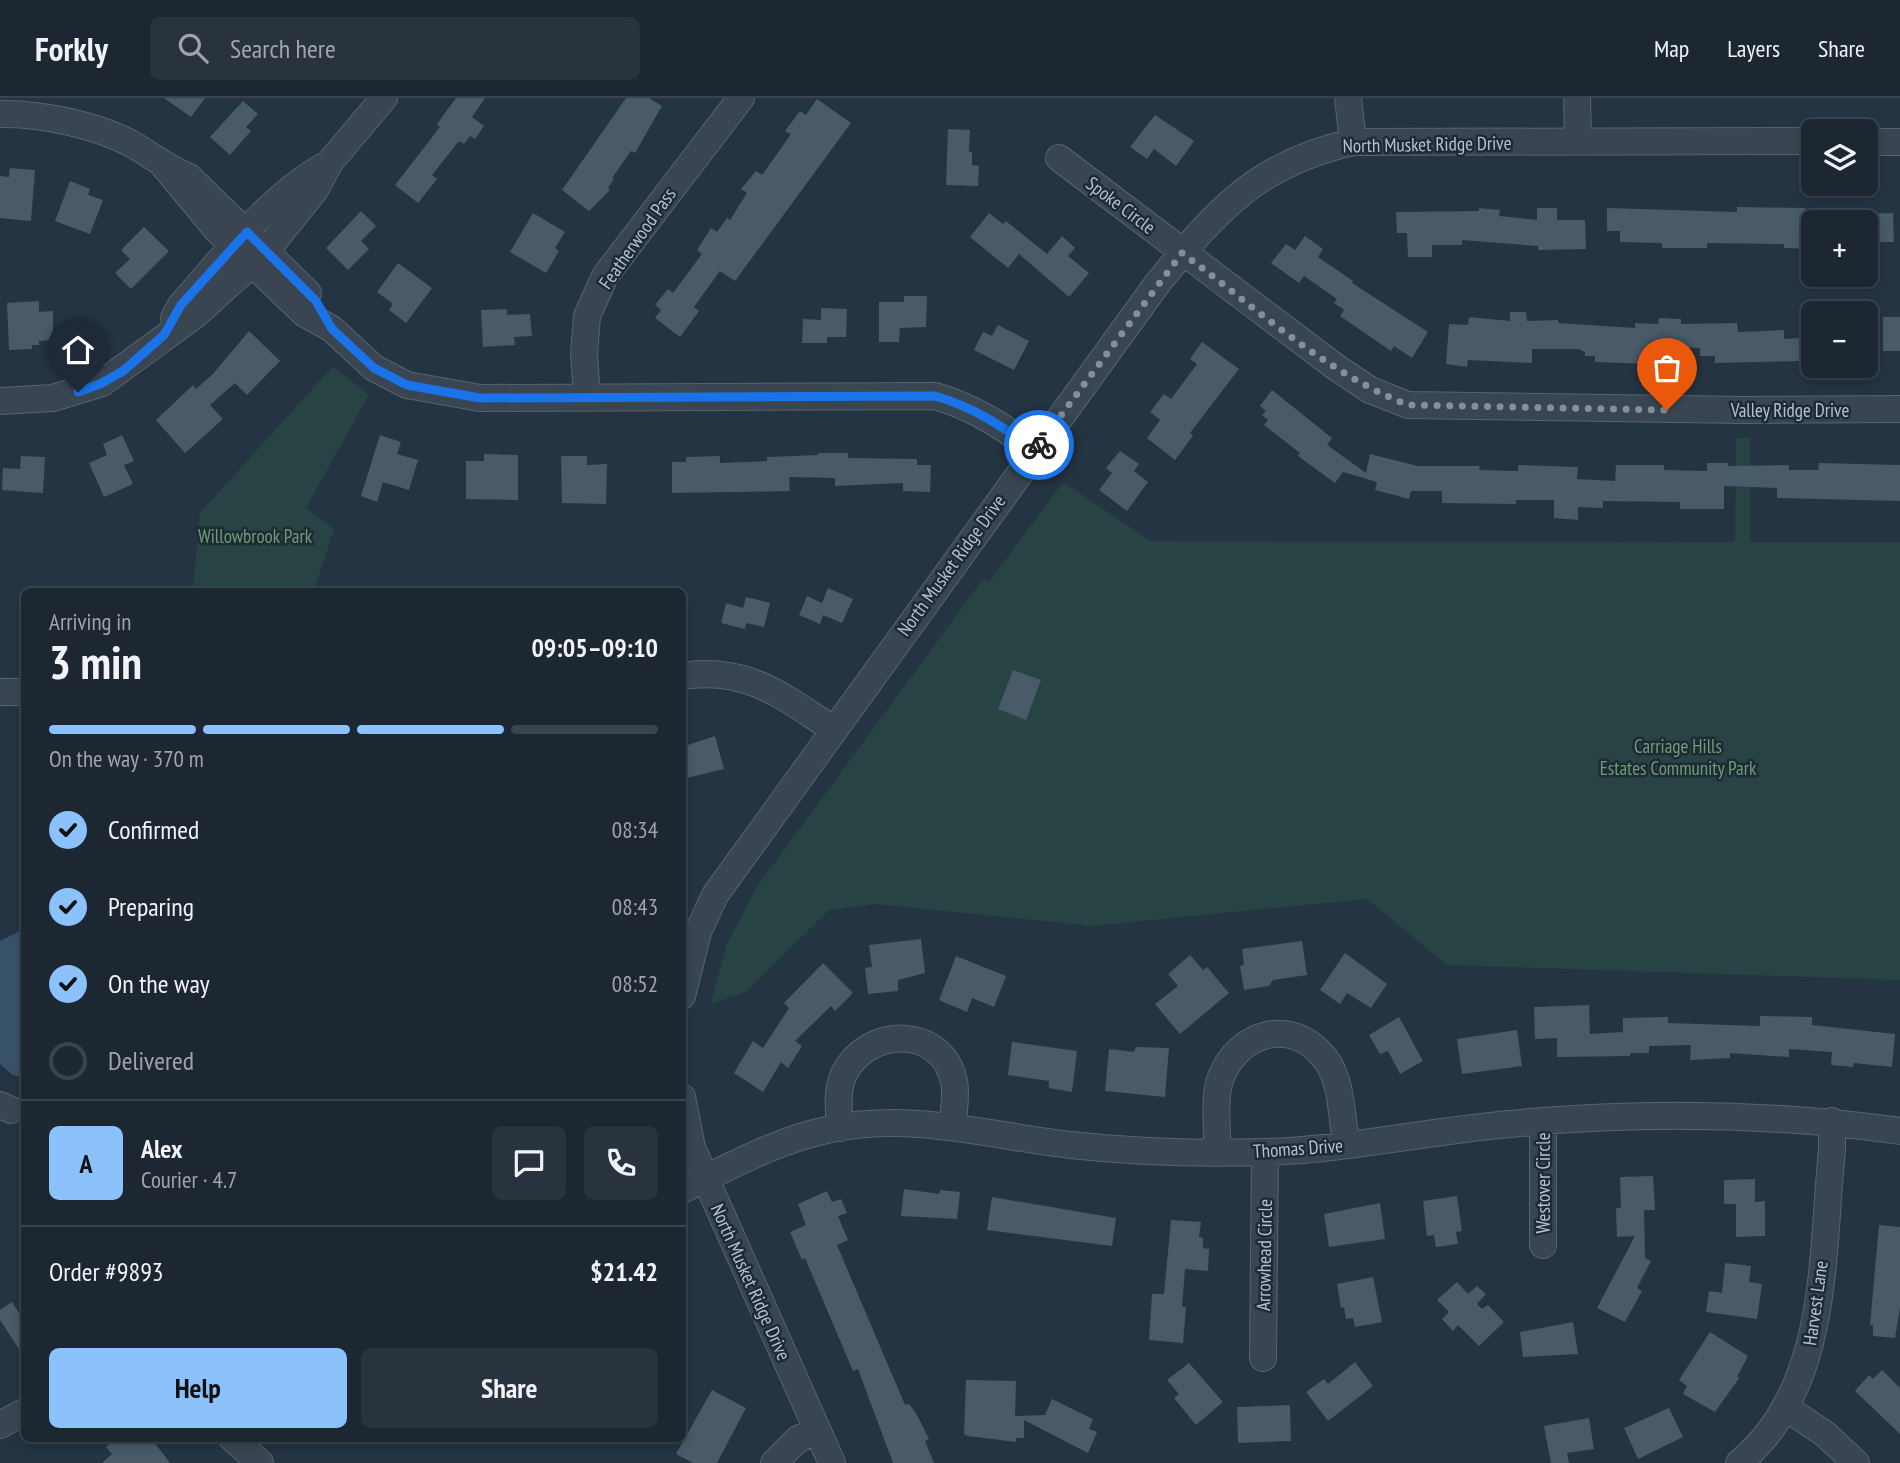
<!DOCTYPE html>
<html lang="en">
<head>
<meta charset="utf-8">
<style>
	:root { --surface:#1c2732; --page:#29333e; --text:#f1f3f6; --muted:#a0a5ac; --line:#3a444d; --accent:#8bc2fc }
	body { margin:0; font-family:"PT Sans Narrow",sans-serif; background:var(--page); color:var(--text); height:100vh; display:flex; flex-direction:column; font-size:26px; white-space:nowrap }
	* { box-sizing:border-box; margin:0 }
	p { font-size:23px; color:var(--muted) }
	.icon { flex:none; width:38px; height:38px; fill:none; stroke:currentColor; stroke-width:2; stroke-linecap:round; stroke-linejoin:round }
	.map { position:relative; flex:1; overflow:hidden }
	.details { position:absolute; left:21px; top:490px; width:665px; height:854px; display:flex; flex-direction:column; background:var(--surface); border-radius:10px; box-shadow:0 4px 10px #0003,0 0 0 2px var(--line) }
	.details>* { flex:none }
	.fabs { position:absolute; left:1801px; top:21px; display:grid; gap:14px }
	.fabs a { display:grid; place-items:center; width:77px; height:77px; border-radius:10px; background:var(--surface); box-shadow:0 4px 10px #0003,0 0 0 2px var(--line); font-size:35px }
	.pin { position:absolute; display:grid; place-items:center; width:60px; height:60px; color:#fff; margin:-72px -30px; border-radius:50% 50% 50% 0; rotate:-45deg; box-shadow:0 0 7px #0007 }
	.pin .icon { rotate:45deg }
	.courier { position:absolute; display:grid; place-items:center; width:70px; height:70px; margin:-35px; border:5px solid #1a73e8; border-radius:50%; background:#fff; color:#222; box-shadow:0 2px 9px #0007 }
	.overview em { font-style:normal; font-weight:600 }
	.overview div { display:flex; flex-direction:column-reverse }
	.overview { display:flex; align-items:center; justify-content:space-between; height:119px; padding:0 28px }
	h1 { font-size:46px; font-weight:600; line-height:52px }
	.bar { display:grid; grid-template-columns:repeat(4,1fr); gap:10px 7px; align-content:center; height:84px; padding:0 28px }
	.bar i { height:9px; border-radius:5px; background:var(--line) }
	.bar .on { background:var(--accent) }
	.bar p { grid-column:span 4 }
	.line { display:flex; align-items:center; gap:18px; padding:0 28px; border-top:2px solid var(--line) }
	.line div { flex:1 }
	.round { display:grid; place-items:center; flex:none; width:74px; height:74px; border-radius:10px; background:var(--page) }
	ol { padding:0 28px; list-style:none }
	li { display:flex; align-items:center; gap:21px; height:77px }
	li p { margin-inline-start:auto }
	li .icon { padding:7px; border-radius:50%; background:var(--accent); color:#111; stroke-width:4 }
	li:last-child { color:var(--muted) }
	li i { width:38px; height:38px; border:4px solid var(--line); border-radius:50% }
	.cta { display:flex; gap:14px; margin-top:auto; padding:14px 28px }
	.cta a { flex:1; height:80px; border-radius:10px; background:var(--accent); color:#111; font-size:28px; font-weight:600; line-height:80px; text-align:center }
	.cta a+a { background:var(--page); color:var(--text) }
	header { display:flex; align-items:center; gap:42px; box-sizing:border-box; height:98px; padding:0 35px; background:var(--surface); border-bottom:2px solid var(--line) }
	header strong { font-size:33px }
	nav { display:flex; gap:38px; margin-inline-start:auto; font-size:24px }
	.search { width:490px; height:63px; background:var(--page); display:flex; align-items:center; gap:18px; box-sizing:border-box; padding:0 24px; border-radius:10px; color:var(--muted); font-size:26px }
	.map>svg:first-child { display:block }
	.green { fill:#274343 }
	.water { fill:#38526a }
	.building { fill:#495a68 }
	.lines { fill:none; stroke-linecap:round; stroke-linejoin:round }
	.minor-casing { stroke:#57646f; stroke-width:28 }
	.minor { stroke:#394652; stroke-width:26 }
	.done { stroke:#83909c; stroke-width:7; stroke-dasharray:0 12.6 }
	.route { stroke:#1a73e8; stroke-width:9 }
	.labels { text-anchor:middle; stroke-width:5; stroke-linejoin:round; paint-order:stroke }
	.street-label { font-size:19px; fill:#b6c1cc; stroke:#1e2b37 }
	.park-label { font-size:19px; fill:#6c9e73; stroke:#1e2b37 }
</style>
</head>
<body>
<header>
<strong>Forkly</strong>
<div class="search"><svg class="icon" aria-label="search" viewBox="0 0 24 24"><circle cx="10" cy="10" r="6"/><path d="M15 15l6 6"/></svg>Search here</div>
<nav><a>Map</a><a>Layers</a><a>Share</a></nav>
</header>
<div class="map">
<svg width="1900" height="1365" viewBox="0 0 1900 1365">
	<rect width="100%" height="100%" fill="#253442"/>
	<path class="green" d="M333 268 369 297 306 410 334 431 314 493H193L200 415Z
		M1736 340H1750V444H1900V882L1447 867 1367 801 1092 828 875 806 829 812 746 894 711 906 726 848 756 790 983 481 989 484 1063 384 1151 443 1735 444Z"/>
	<path class="water" d="M24 831V979L13 977 0 966V843Z"/>
	<path class="building" d="M164 0H205L191 19Z
		M456 0H485L472 19 484 28 475 41 470 38 464 46 459 43 432 77 437 81 418 105 395 87 440 29 437 26Z
		M626 0H649L662 8 635 55 631 53 612 80 614 81 608 90 610 92 589 113 562 92Z
		M817 1 851 25 735 183 720 173 694 209 699 213 680 239 655 220 661 212 655 207 668 191 673 195 702 156 697 152 711 130 717 134 727 120 730 122 747 95 741 91 756 73 762 77 791 36 785 33 800 13 806 17Z
		M243 3 258 16 246 29 251 33 230 57 210 39Z
		M1155 17 1194 43 1176 68 1154 51 1147 61 1130 49Z
		M948 31 970 32 969 54H972V67L979 68 978 88 946 87Z
		M10 70 35 72 31 123 0 120V78L9 79Z
		M70 83 90 91 88 97 103 102 90 136 55 123Z
		M1737 109 1805 110V123H1813V151L1784 150V146L1707 145V150H1662V145L1620 144V133H1607V110L1737 114Z
		M1479 110 1500 112 1499 118 1537 122V110H1557V122H1585L1586 151 1538 152V148L1462 142V147H1432V159H1408L1407 135H1397L1396 114 1479 113Z
		M361 113 376 128 361 143 369 151 348 172 326 150Z
		M533 115 565 134 555 150 559 153 546 175 510 154Z
		M989 115 1003 126 1006 123 1047 156 1062 138 1075 150 1068 158 1089 175 1069 199 1019 156 1008 170 970 139Z
		M1893 115 1894 144H1868L1866 116Z
		M144 129 169 153 131 191 115 175 130 161 121 152Z
		M1305 138 1323 151 1318 159 1353 183 1352 185 1428 234 1412 260 1394 248 1391 253 1340 218 1344 212 1334 205 1337 201 1304 178 1299 185 1271 165 1286 146 1295 152Z
		M398 165 432 190 406 225 389 212 393 206 377 194Z
		M904 198H927L926 229 900 230 899 244H879V204H904Z
		M39 203V214L53 213V232L49 242 39 243V247H32V251L9 252 7 205Z
		M821 210 847 211 846 239H827V245H802L803 221 821 222Z
		M507 211V217L530 216 532 238 514 239 515 247 483 249 481 212Z
		M1510 214H1526L1527 223 1558 222V225L1635 230V225L1658 226 1659 220 1681 221V226L1737 225 1738 234 1784 232V241L1801 240 1802 263 1715 265V258H1700V250L1669 249V253L1653 252V266L1595 264V258H1585V254L1579 251H1532V265L1468 262 1467 269 1446 266 1449 226 1468 227 1469 219 1510 223Z
		M1883 219H1900V253H1883Z
		M998 227 1029 243 1014 272 974 252 983 234 992 238Z
		M249 233 280 263 247 297 235 285 210 307 223 321 185 355 156 322 193 287 196 291 213 276Z
		M1202 244 1239 271 1190 335 1193 338 1175 362 1147 340 1160 322 1150 314 1164 296 1171 301 1197 266 1190 261Z
		M1272 292 1332 340 1327 347 1366 375 1370 356 1418 368H1480L1479 372 1518 373V367L1578 369 1577 381 1615 383 1616 367H1664V372L1707 373V365H1728V368L1789 367V372H1818L1819 365 1900 367V403L1777 400V390L1724 388V411H1680V404L1603 403V410L1578 409V422L1554 420V402H1516V406L1442 405V393H1411L1409 401 1375 392 1377 384 1343 374 1335 385 1298 358 1300 355 1264 327 1268 322 1262 317 1266 313 1260 308Z
		M122 337 134 363 124 367 133 386 104 399 89 365 107 357 103 346Z
		M380 337 401 344 397 356 418 362 409 392 383 384 377 404 361 398Z
		M1120 353 1139 366 1134 373 1148 384 1127 413 1099 392 1112 375 1106 370Z
		M818 355H848V360L917 361V367H931L930 394 903 393V385L835 388V380L789 379 790 393 672 395V364H686V359L720 358V365L767 363V359L818 357Z
		M484 356 518 357V402L466 401V363H484Z
		M21 358 45 359 43 395 2 392 3 370 20 371Z
		M561 358H587V367L607 366 606 406 562 405Z
		M828 490 853 501 842 525 823 517 820 526 799 517 807 498 822 505Z
		M746 499 770 505 764 529 746 525 745 531 721 525 726 505 743 510Z
		M1013 572 1041 582 1026 622 998 611Z
		M715 638 724 671 682 681V649Z
		M921 841 925 875 898 882V893L868 896 865 870 872 869 869 847Z
		M1302 843 1307 877 1273 882 1269 888 1244 892 1240 868 1244 867 1242 851Z
		M1345 855 1387 886 1371 910 1347 895 1340 906 1320 892Z
		M1190 857 1203 872 1207 869 1229 895 1180 936 1155 906 1178 888 1168 876Z
		M956 858 1006 878 994 909 972 900 967 914 939 902Z
		M823 865 853 895 835 913 831 908 795 943 802 948 788 970 781 964 763 994 734 975 753 943 763 950 789 910 784 905Z
		M1589 907 1590 936 1623 934V920L1668 919V925L1760 928V918L1812 919V927L1895 936 1892 969 1854 965 1853 969 1831 967 1832 954 1789 951V959L1730 955V960L1690 962 1691 947 1649 948V955H1630V958L1557 959V940L1535 941 1534 909Z
		M1399 919 1423 963 1400 976 1388 953 1380 956 1369 937Z
		M1517 932 1522 968 1462 976 1457 941Z
		M1012 944 1077 953 1072 994 1049 990V983L1008 977Z
		M1136 949 1169 950 1165 999 1105 993 1109 951 1134 954Z
		M1653 1078 1655 1112H1644L1645 1160 1651 1163 1637 1190 1642 1193 1625 1224 1597 1210 1635 1138 1617 1139 1616 1110H1621L1620 1079Z
		M1755 1081V1104L1765 1103V1138L1736 1139V1106H1724V1082Z
		M904 1091 939 1096 940 1092 960 1094 957 1121 901 1118Z
		M827 1093 832 1104 841 1101 847 1115 838 1118 848 1142 837 1147 905 1307 909 1306 916 1315 929 1341 925 1343 934 1365H893L858 1271 853 1273 805 1160 802 1162 790 1134 806 1127 798 1106Z
		M1457 1098 1462 1133 1456 1134 1458 1146 1436 1149 1434 1137 1427 1138 1423 1103Z
		M992 1099 1116 1120 1112 1148 987 1132Z
		M1380 1105 1385 1141 1329 1149 1324 1116Z
		M1171 1122 1201 1124 1199 1139 1203 1140V1150L1209 1151 1208 1173 1185 1171 1182 1209H1186L1183 1245 1149 1242 1152 1196H1164Z
		M1879 1127 1900 1129V1209L1895 1240 1873 1238V1227H1870Z
		M1725 1165 1751 1168 1749 1184 1762 1186 1757 1221 1706 1214 1709 1193 1722 1195Z
		M1373 1179 1382 1224 1355 1229 1353 1220 1346 1221 1344 1209 1341 1210 1337 1186Z
		M1457 1184 1468 1196 1477 1188 1486 1196 1477 1206 1482 1211 1488 1207 1504 1224 1479 1248 1458 1227 1453 1233 1442 1221 1449 1214 1437 1202Z
		M12 1204 24 1223V1259L0 1222V1212Z
		M1573 1224 1578 1256 1523 1259 1520 1234Z
		M1710 1234 1748 1258 1737 1279H1740L1715 1314 1683 1296 1687 1288 1679 1282Z
		M1355 1264 1373 1288 1328 1323 1306 1294 1324 1281 1328 1286Z
		M1189 1265 1223 1304 1196 1327 1174 1300 1179 1296 1167 1282Z
		M1882 1272 1900 1290V1336L1855 1293 1869 1277 1873 1281Z
		M966 1282 1016 1283 1015 1318 1045 1317 1052 1301 1093 1321 1089 1331 1097 1334 1088 1355 1024 1322V1340H1016V1344L968 1338 964 1336Z
		M712 1292 746 1310 717 1365H693L676 1356Z
		M1290 1307 1291 1343 1238 1345 1237 1309Z
		M1669 1310 1683 1339 1638 1361 1624 1330Z
		M1589 1320 1594 1351 1567 1355 1569 1365H1551L1544 1328Z
		M116 1340H151L170 1365H102L112 1356 106 1349Z"/>
	<g class="lines">
		<g class="minor-casing">
			<path id="minor" d="M1348 0 1353 44
				M1577 0 1578 43
				M0 16C41 15 102 28 137 49 155 60 169 71 189 79L308 195
				M1866 44H1900
				M1059 60 1337 270 1370 292 1408 307 1744 312 1900 311
				M164 68 217 132 305 216 332 231 374 270 407 287 480 300 935 298C974 309 1003 329 1035 352
				M174 220 181 207C224 159 267 101 322 69
				M587 300 584 255 587 218 605 178 741 0
				M0 303 53 300 102 285 194 218 267 152 315 92 330 64 384 0
				M682 578C747 568 782 598 833 631
				M0 594H24
				M682 898 698 834 715 797 1157 186C1217 112 1256 66 1353 44L1813 43
				M682 999 692 1050 832 1365
				M0 1007 11 1012
				M1543 1023V1147
				M840 1030C839 1012 836 993 844 976 867 928 943 927 954 984 957 997 953 1014 953 1028
				M1217 1054C1218 1031 1213 1000 1221 979 1239 934 1291 919 1324 959 1342 980 1342 1020 1346 1047
				M682 1092C731 1068 777 1042 831 1031 913 1014 990 1038 1071 1047 1135 1054 1199 1056 1263 1054 1346 1052 1428 1033 1510 1026 1641 1013 1770 1015 1900 1033
				M1263 1260 1265 1054
				M1785 1309 1825 1336 1856 1365
				M0 1327 24 1314
				M232 1340 260 1365
				M774 1365 798 1341 817 1333
				M1739 1365C1830 1290 1821 1158 1832 1052V1023"/>
		</g>
		<use href="#minor" class="minor"/>
	</g>
	<g class="lines">
		<path class="done" d="M1039 347 1182 155C1254 208 1324 274 1408 307L1667 312"/>
		<path class="route" d="M78 294 102 285 123 273 164 237 181 207 247 134 316 203 332 231 374 270 407 287 480 300 935 298C974 309 1003 329 1035 352L1039 347"/>
	</g>
	<g class="labels">
		<g class="street-label">
			<text transform="translate(1427 46) rotate(-1)" y="7">North Musket Ridge Drive</text>
			<text transform="translate(1121 107) rotate(37)" y="7">Spoke Circle</text>
			<text transform="translate(637 140) rotate(-55)" y="7">Featherwood Pass</text>
			<text x="1790" y="319">Valley Ridge Drive</text>
			<text transform="translate(951 467) rotate(-54)" y="7">North Musket Ridge Drive</text>
			<text transform="translate(1298 1050) rotate(-4)" y="7">Thomas Drive</text>
			<text transform="translate(1543 1085) rotate(-90)" y="7">Westover Circle</text>
			<text transform="translate(1264 1157) rotate(-89)" y="7">Arrowhead Circle</text>
			<text transform="translate(751 1184) rotate(66)" y="7">North Musket Ridge Drive</text>
			<text transform="translate(1815 1205) rotate(-82)" y="7">Harvest Lane</text>
		</g>
		<g class="park-label">
			<text x="255" y="445">Willowbrook Park</text>
			<text x="1678" y="655">Carriage Hills<tspan x="1678" dy="22">Estates Community Park</tspan></text>
		</g>
	</g>
</svg>
<div class="fabs">
<a><svg class="icon" aria-label="layers" viewBox="0 0 24 24"><path d="M12 4l9 5-9 5-9-5zM3 14l9 5 9-5"/></svg></a>
<a>+</a>
<a>−</a>
</div>
<div class="pin" style="left:1667px;top:312px;background:#ea580c"><svg class="icon" aria-label="bag" viewBox="0 0 24 24"><path d="M5 8h14l-1 12H6zM9 8a3 3 0 0 1 6 0"/></svg></div>
<div class="pin" style="left:78px;top:294px;background:#1f2937"><svg class="icon" aria-label="home" viewBox="0 0 24 24"><path d="M3 11l9-7 9 7M6 9v11h12V9"/></svg></div>
<div class="courier" style="left:1039px;top:347px"><svg class="icon" aria-label="bike" viewBox="0 0 24 24"><circle cx="6" cy="16" r="4"/><circle cx="18" cy="16" r="4"/><path d="M6 16l4-8h5l3 8M10 8l3 8H6M13 5h3"/></svg></div>
<section class="details">
<div class="overview"><div><h1>3 min</h1><p>Arriving in</p></div><em>09:05–09:10</em></div>
<div class="bar"><i class="on"></i><i class="on"></i><i class="on"></i><i></i><p>On the way · 370 m</p></div>
<ol>
<li><svg class="icon" aria-label="check" viewBox="0 0 24 24"><path d="M5 12l5 5 9-10"/></svg>Confirmed<p>08:34</p></li>
<li><svg class="icon" aria-label="check" viewBox="0 0 24 24"><path d="M5 12l5 5 9-10"/></svg>Preparing<p>08:43</p></li>
<li><svg class="icon" aria-label="check" viewBox="0 0 24 24"><path d="M5 12l5 5 9-10"/></svg>On the way<p>08:52</p></li>
<li><i></i>Delivered</li>
</ol>
<div class="line" style="height:126px"><b class="round" style="background:var(--accent);color:#111">A</b><div><b>Alex</b><p>Courier · 4.7</p></div><a class="round"><svg class="icon" aria-label="chat" viewBox="0 0 24 24"><path d="M4 5h16v11H9l-5 4z"/></svg></a><a class="round"><svg class="icon" aria-label="phone" viewBox="0 0 24 24"><path d="M5 4h4l2 5-3 2q2 4 5 5l2-3 5 2v4C11 20 4 13 5 4z"/></svg></a></div>
<div class="line" style="height:91px"><div>Order #9893</div><b>$21.42</b></div>
<div class="cta"><a>Help</a><a>Share</a></div>
</section>
</div>
</body>
</html>
